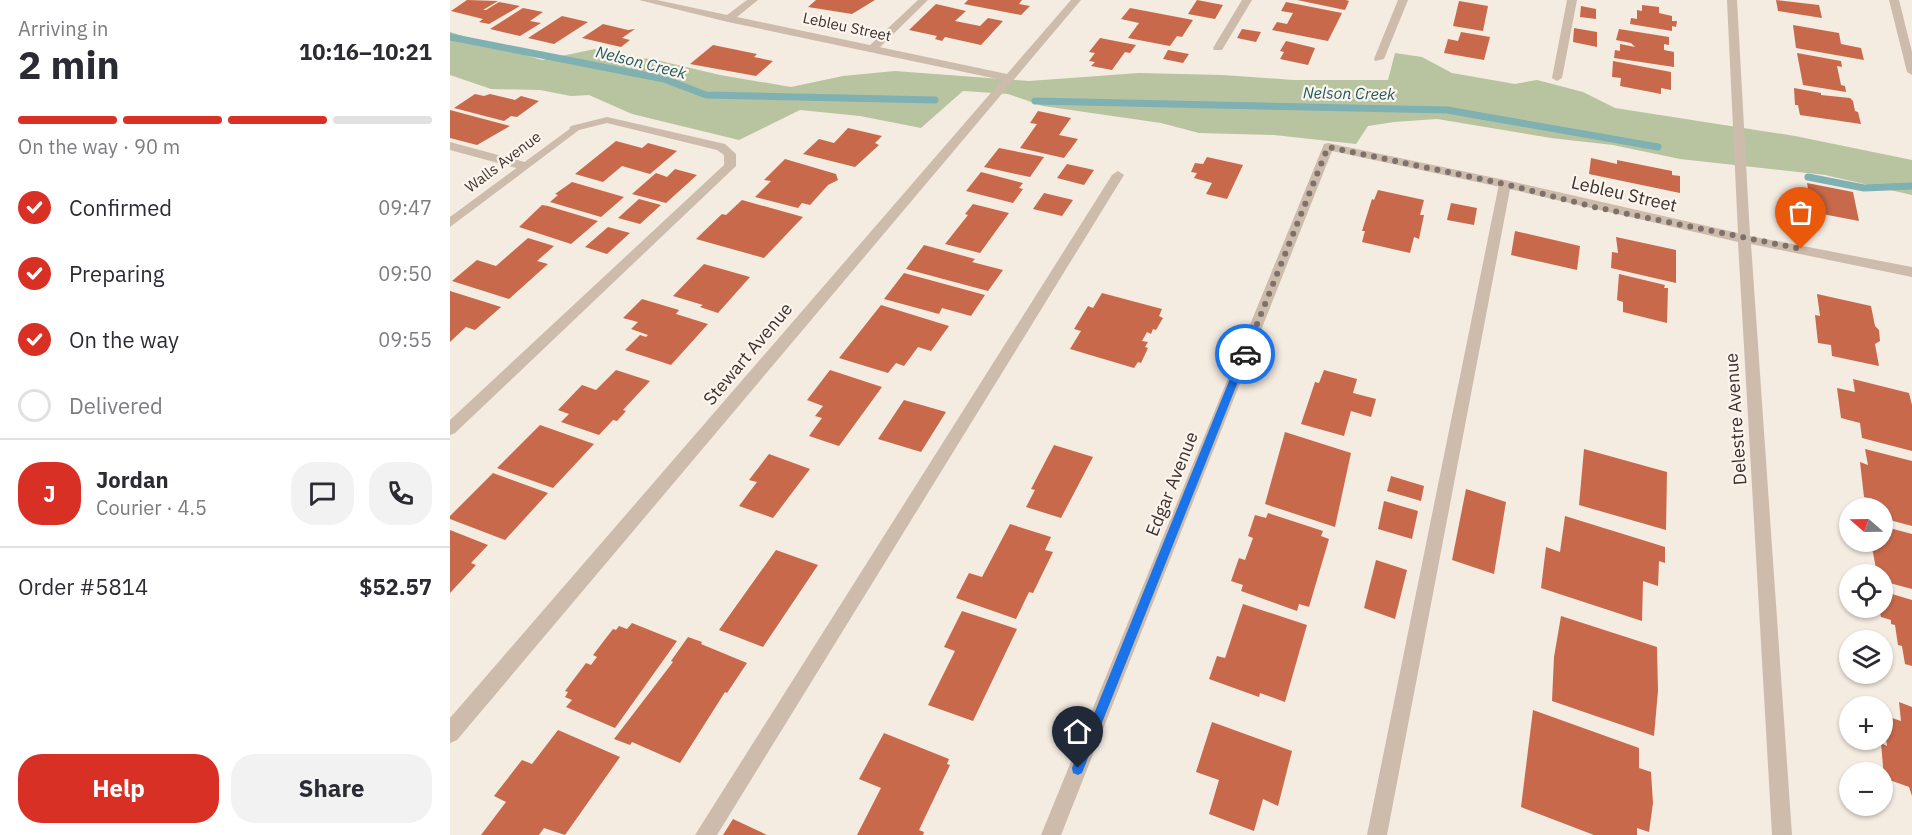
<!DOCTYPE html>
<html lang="en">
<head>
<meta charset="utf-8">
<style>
	:root { --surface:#fff; --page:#f2f2f3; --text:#2b2b33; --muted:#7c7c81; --line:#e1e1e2; --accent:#d93025 }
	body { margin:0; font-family:"IBM Plex Sans",sans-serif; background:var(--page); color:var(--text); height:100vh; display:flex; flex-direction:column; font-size:22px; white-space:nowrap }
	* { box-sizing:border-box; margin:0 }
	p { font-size:20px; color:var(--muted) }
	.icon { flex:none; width:33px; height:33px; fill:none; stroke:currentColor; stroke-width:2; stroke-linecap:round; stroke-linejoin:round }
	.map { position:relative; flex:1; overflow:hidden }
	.details { display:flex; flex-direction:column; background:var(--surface); width:450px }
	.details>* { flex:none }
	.needle { width:39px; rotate:290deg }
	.buttons { position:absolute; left:1389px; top:498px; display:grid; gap:12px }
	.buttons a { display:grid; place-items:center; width:54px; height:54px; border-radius:50%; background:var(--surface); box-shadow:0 2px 4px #0004; font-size:30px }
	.pin { position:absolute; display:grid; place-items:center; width:51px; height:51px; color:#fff; margin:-62px -26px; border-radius:50% 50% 50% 0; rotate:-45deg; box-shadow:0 0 6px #0007 }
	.pin .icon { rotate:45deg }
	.courier { position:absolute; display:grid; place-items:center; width:60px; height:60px; margin:-30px; border:4px solid #1a73e8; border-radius:50%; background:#fff; color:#222; box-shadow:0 2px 8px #0007 }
	.overview em { font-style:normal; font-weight:700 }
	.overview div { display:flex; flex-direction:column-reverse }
	.overview { display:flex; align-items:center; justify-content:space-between; height:102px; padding:0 18px }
	h1 { font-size:39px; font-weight:700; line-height:45px }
	.bar { display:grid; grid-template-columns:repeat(4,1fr); gap:9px 6px; align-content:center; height:72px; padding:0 18px }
	.bar i { height:8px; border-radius:4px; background:var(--line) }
	.bar .active { background:var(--accent) }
	.bar p { grid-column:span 4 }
	.line { display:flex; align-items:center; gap:15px; padding:0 18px; border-top:2px solid var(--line) }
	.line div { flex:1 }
	.round { display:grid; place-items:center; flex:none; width:63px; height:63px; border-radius:24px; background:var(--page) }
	ol { padding:0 18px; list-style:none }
	li { display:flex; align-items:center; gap:18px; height:66px }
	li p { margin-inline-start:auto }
	li .icon { padding:6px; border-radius:50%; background:var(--accent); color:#fff; stroke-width:4 }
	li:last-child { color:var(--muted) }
	li i { width:33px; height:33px; border:3px solid var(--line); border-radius:50% }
	.cta { display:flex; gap:12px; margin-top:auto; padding:12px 18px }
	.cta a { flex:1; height:69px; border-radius:24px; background:var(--accent); color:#fff; font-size:24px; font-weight:700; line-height:69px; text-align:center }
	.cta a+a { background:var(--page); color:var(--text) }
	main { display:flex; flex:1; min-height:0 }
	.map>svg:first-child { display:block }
	.green { fill:#b8c4a0 }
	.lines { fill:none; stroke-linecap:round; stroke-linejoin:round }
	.stream { stroke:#7fb0b2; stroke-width:7 }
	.building { fill:#c8694b }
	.service { fill:#cdbbac; fill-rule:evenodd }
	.minor { fill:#cdbbac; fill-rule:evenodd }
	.route { fill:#1a73e8 }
	.done { stroke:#7c716b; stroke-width:6; stroke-dasharray:0 10.8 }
	.labels { text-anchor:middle; stroke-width:4.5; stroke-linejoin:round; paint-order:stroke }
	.far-street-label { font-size:15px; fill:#3b302b; stroke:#fbf5ee }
	.far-water-label { font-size:16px; font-style:italic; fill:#1f5a5e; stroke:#fbf5ee }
	.street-label { font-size:18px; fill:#3b302b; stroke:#fbf5ee }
</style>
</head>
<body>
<main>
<section class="details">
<div class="overview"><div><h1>2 min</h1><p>Arriving in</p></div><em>10:16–10:21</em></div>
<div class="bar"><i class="active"></i><i class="active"></i><i class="active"></i><i></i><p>On the way · 90 m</p></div>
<ol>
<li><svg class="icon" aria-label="check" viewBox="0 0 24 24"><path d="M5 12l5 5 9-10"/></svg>Confirmed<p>09:47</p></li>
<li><svg class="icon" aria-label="check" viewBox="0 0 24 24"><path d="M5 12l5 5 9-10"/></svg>Preparing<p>09:50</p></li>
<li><svg class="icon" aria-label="check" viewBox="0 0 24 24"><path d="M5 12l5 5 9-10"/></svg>On the way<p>09:55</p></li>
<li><i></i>Delivered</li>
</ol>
<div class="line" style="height:108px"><b class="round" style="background:var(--accent);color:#fff">J</b><div><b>Jordan</b><p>Courier · 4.5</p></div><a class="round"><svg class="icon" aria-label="chat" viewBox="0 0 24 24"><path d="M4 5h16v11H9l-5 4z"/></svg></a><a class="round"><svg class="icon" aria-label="phone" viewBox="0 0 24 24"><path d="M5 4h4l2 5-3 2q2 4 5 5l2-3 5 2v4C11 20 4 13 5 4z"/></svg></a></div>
<div class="line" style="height:78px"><div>Order #5814</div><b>$52.57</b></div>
<div class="cta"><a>Help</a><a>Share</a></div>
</section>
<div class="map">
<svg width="1462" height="835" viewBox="0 0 1462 835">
	<rect width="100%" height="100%" fill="#f4ebe1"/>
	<path class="green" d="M0 32 92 60 145 49 168 56 202 59 270 75 341 87 393 76 445 71 579 81 689 73 773 75 844 80H938L945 53 972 57 1002 73 1065 84 1087 80 1133 92 1165 108 1345 136 1462 160V195L1375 175 1230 159 1163 145 1101 138 987 119 944 122 918 126 906 144 824 135 749 133 711 123 593 106 558 94 513 91 471 128 410 116 350 110 289 140 182 114 139 95 121 96 90 90 41 89 0 75Z"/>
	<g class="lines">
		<path class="stream" d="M0 37 214 79 256 95 485 100
			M585 101 997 110 1208 147
			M1358 177 1414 188 1462 186"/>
	</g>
	<path class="building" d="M17 0 48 1 33 10H36L49 2 70 6 39 24 29 22 33 19 1 11Z
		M366 0H425L402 14 358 7Z
		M518 0H572L569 4 580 6 571 15 514 4Z
		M747 0 773 5 765 19 738 14Z
		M847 0H896L899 1 895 10Z
		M1326 0 1369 5 1372 18 1328 11Z
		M1009 1 1038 6 1033 31 1003 26Z
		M836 2 892 13 878 41 822 30 827 22 837 24 843 13 831 11Z
		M486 4 516 11 505 21 530 26 538 18 553 21 531 45 495 37 492 41 485 39 487 36 459 30Z
		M1192 5 1209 7V13L1222 16V21H1227L1226 27 1222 26V31L1180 24 1181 18 1187 19V10L1192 11Z
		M1131 6 1146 9V19L1130 17Z
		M73 8 93 12 80 21 91 23 70 36 40 29Z
		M680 8 743 20 732 37 727 36 720 46 678 38 689 23 671 19Z
		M112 16 138 22 104 44 78 38Z
		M153 24 178 30 185 29 172 38 180 40 171 47 132 38Z
		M1343 25 1389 33 1391 44 1411 48 1414 60 1346 48Z
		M1124 28 1147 32V47L1123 42Z
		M792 29 811 32 806 42 787 38Z
		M1169 29 1219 37V45L1214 44V50L1224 52V67L1164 58 1165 50 1170 51V44L1185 47 1181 43 1166 40Z
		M1011 32 1040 37 1034 60 994 53 998 39 1008 41Z
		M650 38 686 45 680 53 675 52 662 70 641 66 645 62 639 61 645 53 639 52Z
		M836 41 865 48 858 65 830 59 834 52 830 51Z
		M263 45 307 54 304 57 323 61 306 76 240 64Z
		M718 50 739 54 733 63 713 59Z
		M1347 53 1391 61 1392 67 1387 66 1391 85 1395 86 1396 92 1353 85Z
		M1163 61 1221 72V90L1211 88V94L1170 86 1171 78 1162 77Z
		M1344 88 1371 93V95L1400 98 1403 101 1405 111 1408 112 1411 124 1350 115 1348 105H1345Z
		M25 94 34 96 40 94 65 100 71 96 89 101 67 117 61 116 54 121 4 108Z
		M0 110 60 126 27 145 0 138Z
		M588 111 621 118 609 135 628 139 614 158 570 148 587 124 580 123Z
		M398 128 432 136 425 143 429 145 405 167 353 154 369 139 384 143Z
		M166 141 192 148 198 143 227 151 200 174 172 166 153 182 125 174Z
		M549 148 594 157 580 177 534 167Z
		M757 157 793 165 777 199 756 194 762 183 744 178 747 173 741 172 745 163 753 164Z
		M1141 158 1167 164V160L1222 171V175L1230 176V193L1139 174Z
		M335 159 386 174 388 180 378 185 360 205 352 203 348 208 305 197 321 181 314 180Z
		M617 164 644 170 634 185 607 178Z
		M225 169 247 175 216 203 182 194 206 173 217 177Z
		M531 172 573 183 569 188 573 189 563 203 516 191Z
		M122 182 174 197 151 217 100 202 108 195 105 194Z
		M1357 183 1403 192 1409 221 1362 212Z
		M928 190 974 200 970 215H974L969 239 964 237 960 253 912 242 915 231H912L922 199 924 200Z
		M594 193 623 200 612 216 583 209Z
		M189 199 211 205 190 224 168 218Z
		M292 200 353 217 314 258 246 239 272 214 276 215Z
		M1001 203 1027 208 1024 225 997 220Z
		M523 204 559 213 530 253 495 244 518 215 515 214Z
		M92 205 98 206 148 221 121 244 69 227Z
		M158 227 180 233 157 254 135 247Z
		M1065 231 1130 246 1127 270 1061 255Z
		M1166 237 1226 250V283L1161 268 1162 252 1168 253Z
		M78 238 104 246 87 261 98 264 59 299 2 281 27 260 46 266Z
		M474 245 525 259 522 262 553 270 538 291 456 269Z
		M254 264 300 277 268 313 250 307 253 305 223 296Z
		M454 273 535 295 521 316 492 308 489 314 434 299Z
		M1169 274 1215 285 1214 288H1218L1217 323 1173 312V302L1167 300Z
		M0 291 51 307 25 330 16 327 0 342Z
		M652 293 712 309 709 316 713 318 706 330 703 329 701 334 697 332 692 341 698 342 695 347 698 348 691 363 688 362 684 368 620 349 631 331 624 329 638 306 643 308Z
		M1367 294 1421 306 1425 326 1429 330 1430 341 1425 344 1429 366 1382 356 1381 345 1368 343 1365 315 1370 316Z
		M192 299 229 310 226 314 258 324 221 365 175 350 190 335 196 337 198 335 181 329 188 322 173 318Z
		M431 305 499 326 481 351 468 347 454 366 446 363 438 373 389 358Z
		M166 370 200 381 173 410 176 411 167 421 163 420 149 435 111 422 119 414 108 410 132 385 146 390Z
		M380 370 432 387 389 446 359 436 372 418 365 416 373 406 357 400Z
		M874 370 907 379 903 393 926 399 921 417 901 411 894 436 851 424 865 382 869 383Z
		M1403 379 1459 393 1462 405V451L1412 438 1410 423 1391 418 1387 388 1405 392Z
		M454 400 496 412 471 452 428 439Z
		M90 425 144 444 103 488 47 468Z
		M835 432 901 453 885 527 815 504Z
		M604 445 643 457 611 518 576 507 585 490 581 489Z
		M1134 449 1217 472 1216 530 1129 505Z
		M1415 449 1462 461V526L1432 518V508H1424L1423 499 1414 497 1410 462 1418 465Z
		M319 454 360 469 323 518 289 506 307 482 299 480Z
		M43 473 98 493 55 540 0 519V516Z
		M941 476 974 486 971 501 937 491Z
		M1016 489 1056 502 1044 574 1002 560Z
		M934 501 968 511 962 539 928 529Z
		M818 513 873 531 871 536 879 539 859 607 849 604 847 611 791 591 793 585 781 581 789 558 795 560 803 538 798 536 805 515 816 518Z
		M1115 516 1215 547V563L1209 561 1208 586 1193 581 1192 621 1091 588 1096 547 1110 552Z
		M560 524 601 537 595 550 603 552 583 593 579 592 566 619 506 598 519 573 532 577Z
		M1432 526 1462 534V589L1432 581V574H1427L1421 542H1432Z
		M0 530 38 545 21 563 26 565 0 593Z
		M326 550 368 565 313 647 269 630Z
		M926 560 957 570 945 619 914 608Z
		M1432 591 1462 600V666L1455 664 1452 646 1448 645 1445 625 1441 624V620L1431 617 1429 608H1432Z
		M793 604 857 625 835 702 810 693 809 697 759 679 767 656 775 658Z
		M512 611 567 629 523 721 478 705 505 651 494 647Z
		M1111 616 1207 647 1208 691 1204 736 1102 701 1104 657Z
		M182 623 227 641 165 728 116 707 122 700 115 697 118 692 115 691 136 663 141 665 147 657 143 655 163 629 166 630 169 626 177 629Z
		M238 637 252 642 251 644 297 663 277 693 275 692 230 763 182 742 180 745 164 739 223 662 221 661Z
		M1449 702 1462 707V796L1459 787 1434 778 1431 743 1437 746 1433 715 1451 721Z
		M1083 710 1189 748V768L1201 772 1203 803 1199 832 1187 828V835H1144L1071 807Z
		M762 722 842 751 828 806 813 799 804 831 759 814 769 780 746 772Z
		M108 730 170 757 115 835 94 828 89 835H31L56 802 44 796 72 760 82 764Z
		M434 733 499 759 497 764 500 765 469 830 474 832 473 835H407L431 788 409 779Z
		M283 819 317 835H273Z"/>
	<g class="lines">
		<path class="service" d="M468 0H478L426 51H418V47Z
			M792 0H802L772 50H764L763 48Z
			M1117 0H1127L1112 78 1107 81 1102 78Z
			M1439 0H1449L1462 52V75L1457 72Z
			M157 117 275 144 286 154V166L5 433 0 435V420L274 165V155L267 150 157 123 125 131 119 128 121 126Z
			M0 142 78 163 80 166 74 170 0 150Z
			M668 171 674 175 267 835H245L662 175Z
			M1055 180 1061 184 937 835H917L1049 184Z"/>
		<path class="minor" d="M189 0H207L277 15 297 0H308L287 17 557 74 621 0H631L7 740 0 743V718L552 80 278 22Z
			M948 0H958L934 59 925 61 924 59Z
			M1277 0H1287L1300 236 1462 267V277L1301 244 1342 835H1322L1288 242 1055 188 882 151 611 835H591L874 144 878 143 1055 180 1288 233Z
			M125 125 129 126V130L0 227V217Z"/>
	</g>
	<path class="route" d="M795 351 799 354 634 768 632 773 628 775 623 773 622 768 790 354Z"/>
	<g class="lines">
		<path class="done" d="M795 354 878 147 1055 184 1144 207 1351 249"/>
	</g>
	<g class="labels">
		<g class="far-street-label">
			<text transform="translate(397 27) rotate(12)" y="5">Lebleu Street</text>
			<text transform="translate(53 162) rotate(-37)" y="5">Walls Avenue</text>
		</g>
		<g class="far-water-label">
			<text transform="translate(191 62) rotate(14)" y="6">Nelson Creek</text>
			<text transform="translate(899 93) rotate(1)" y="6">Nelson Creek</text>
		</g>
		<g class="street-label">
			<text transform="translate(1174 194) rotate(13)" y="6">Lebleu Street</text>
			<text transform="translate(298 354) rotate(-50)" y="6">Stewart Avenue</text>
			<text transform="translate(1286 419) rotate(-94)" y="6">Delestre Avenue</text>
			<text transform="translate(722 484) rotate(-68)" y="6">Edgar Avenue</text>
		</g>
	</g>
</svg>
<div class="buttons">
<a><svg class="needle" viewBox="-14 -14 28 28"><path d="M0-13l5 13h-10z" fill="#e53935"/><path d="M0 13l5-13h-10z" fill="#7c7c81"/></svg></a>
<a><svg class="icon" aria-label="locate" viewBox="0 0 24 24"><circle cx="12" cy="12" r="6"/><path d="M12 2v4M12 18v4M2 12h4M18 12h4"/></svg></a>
<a><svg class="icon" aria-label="layers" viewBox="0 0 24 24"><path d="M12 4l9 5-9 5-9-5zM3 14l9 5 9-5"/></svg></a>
<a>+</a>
<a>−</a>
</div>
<div class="pin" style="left:1351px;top:249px;background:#ea580c"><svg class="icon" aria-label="bag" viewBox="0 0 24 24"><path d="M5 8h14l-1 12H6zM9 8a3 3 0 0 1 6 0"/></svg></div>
<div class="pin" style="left:628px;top:768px;background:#1f2937"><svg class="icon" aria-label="home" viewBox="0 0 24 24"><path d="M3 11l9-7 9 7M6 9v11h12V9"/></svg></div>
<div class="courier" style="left:795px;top:354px"><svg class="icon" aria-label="car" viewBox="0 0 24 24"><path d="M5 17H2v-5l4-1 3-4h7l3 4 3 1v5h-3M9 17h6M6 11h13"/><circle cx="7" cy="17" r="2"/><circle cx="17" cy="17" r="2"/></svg></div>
</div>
</main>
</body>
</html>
